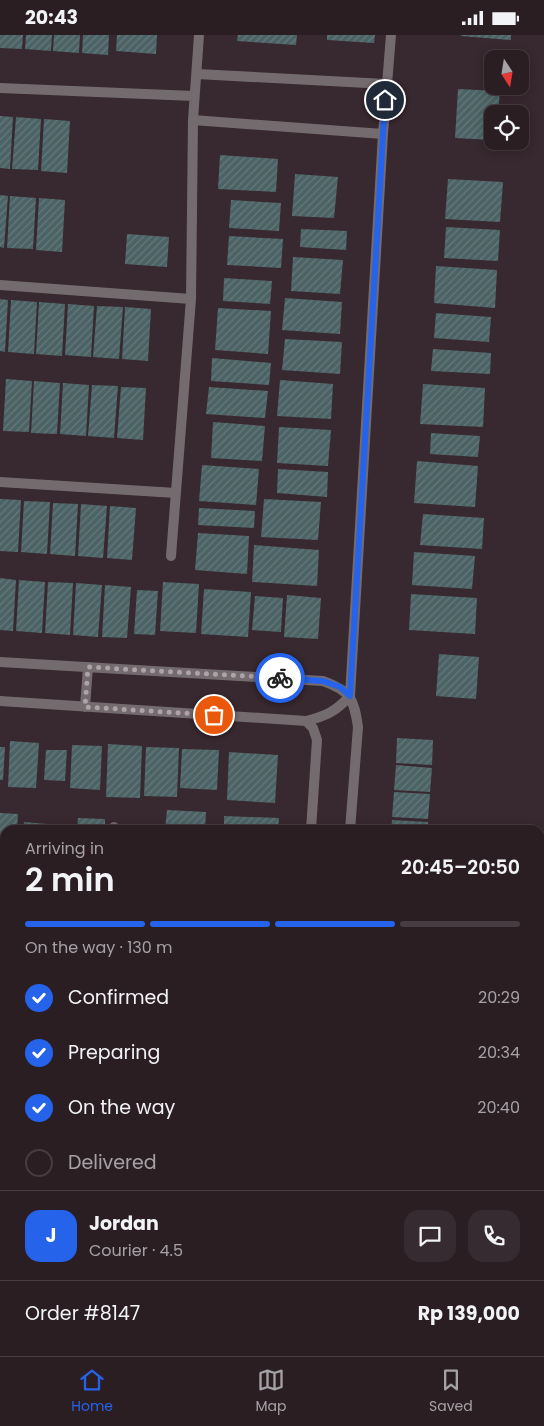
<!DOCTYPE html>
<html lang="en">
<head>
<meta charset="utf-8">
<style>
	:root { --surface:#2a1e23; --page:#362b30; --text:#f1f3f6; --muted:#a5a2a6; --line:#463c41; --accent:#2563eb }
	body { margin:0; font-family:Poppins,sans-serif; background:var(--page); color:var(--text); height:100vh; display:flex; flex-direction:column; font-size:19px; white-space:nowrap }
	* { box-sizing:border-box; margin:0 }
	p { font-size:16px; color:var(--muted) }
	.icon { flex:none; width:28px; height:28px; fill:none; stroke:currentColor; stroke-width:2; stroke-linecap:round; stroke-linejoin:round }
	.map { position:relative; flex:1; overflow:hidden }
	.drawer { position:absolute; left:0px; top:790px; width:545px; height:531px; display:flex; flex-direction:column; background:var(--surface); border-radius:15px 15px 0 0; box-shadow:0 2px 12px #0003,0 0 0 1px var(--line) }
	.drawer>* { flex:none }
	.needle { width:32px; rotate:168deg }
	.fabs { position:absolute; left:484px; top:15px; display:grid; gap:10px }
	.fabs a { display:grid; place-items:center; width:45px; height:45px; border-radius:10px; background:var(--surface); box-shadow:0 2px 12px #0003,0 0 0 1px var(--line); font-size:25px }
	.pin { position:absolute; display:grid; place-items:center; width:42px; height:42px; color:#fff; margin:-21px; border:2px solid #fff; border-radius:50%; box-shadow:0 1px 5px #0007 }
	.courier { position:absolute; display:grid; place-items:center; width:50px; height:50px; margin:-25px; border:4px solid #2563eb; border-radius:50%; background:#fff; color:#222; box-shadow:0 1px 6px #0007 }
	.summary em { font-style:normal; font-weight:600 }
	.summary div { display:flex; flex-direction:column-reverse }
	.summary { display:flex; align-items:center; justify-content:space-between; height:85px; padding:0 25px }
	h1 { font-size:32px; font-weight:600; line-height:38px }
	.bar { display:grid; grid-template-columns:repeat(4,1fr); gap:8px 5px; align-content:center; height:60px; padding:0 25px }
	.bar i { height:6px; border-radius:4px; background:var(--line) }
	.bar .selected { background:var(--accent) }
	.bar p { grid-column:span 4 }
	.line { display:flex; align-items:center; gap:12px; padding:0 25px; border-top:1px solid var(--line) }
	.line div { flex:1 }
	.round { display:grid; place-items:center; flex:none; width:52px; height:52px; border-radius:15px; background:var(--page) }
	ol { padding:0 25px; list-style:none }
	li { display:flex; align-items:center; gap:15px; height:55px }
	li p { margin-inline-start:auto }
	li .icon { padding:5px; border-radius:50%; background:var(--accent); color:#fff; stroke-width:4 }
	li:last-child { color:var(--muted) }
	li i { width:28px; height:28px; border:2px solid var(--line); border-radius:50% }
	.status { display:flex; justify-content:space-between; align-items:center; height:35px; padding:0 25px; background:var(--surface); direction:ltr }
	.status svg { height:14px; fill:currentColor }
	.tabs { display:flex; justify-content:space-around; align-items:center; height:70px; border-top:1px solid var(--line); background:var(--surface); font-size:14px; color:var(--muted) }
	.tabs a { display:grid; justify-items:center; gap:2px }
	.tabs .selected { color:var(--accent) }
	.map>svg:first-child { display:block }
	.building { fill:url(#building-hatch) }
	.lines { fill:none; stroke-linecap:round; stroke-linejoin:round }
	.minor { stroke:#746b6f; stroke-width:10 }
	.done { stroke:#aea1a7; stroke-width:5; stroke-dasharray:0 9 }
	.route { stroke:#2563eb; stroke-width:6 }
</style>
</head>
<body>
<div class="status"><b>20:43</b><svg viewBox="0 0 49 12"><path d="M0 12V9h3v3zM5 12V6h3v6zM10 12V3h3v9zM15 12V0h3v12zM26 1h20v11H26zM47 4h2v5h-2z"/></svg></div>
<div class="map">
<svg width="544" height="1321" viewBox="0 0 544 1321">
	<defs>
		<pattern id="building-hatch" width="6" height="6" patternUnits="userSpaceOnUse" patternTransform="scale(1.25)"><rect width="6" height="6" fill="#4c6365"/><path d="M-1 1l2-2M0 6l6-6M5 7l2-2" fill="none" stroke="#66797b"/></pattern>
	</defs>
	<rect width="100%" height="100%" fill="#38282f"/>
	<path class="building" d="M0 0H23L22 14 0 13Z
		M26 0H52L51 16 25 14Z
		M54 0H80L79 18 53 16Z
		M83 0H109L108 20 82 18Z
		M117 0H157L156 19 116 16Z
		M238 0H297L296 10 237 6Z
		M327 0H375L374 8 327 5Z
		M461 0H511V5L461 1Z
		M458 54 500 56 498 79H492V105L455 103Z
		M0 81 13 82 10 134 0 133Z
		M16 82 41 84 38 135 12 134Z
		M44 84 70 86 67 138 41 136Z
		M220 120 278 124 276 157 218 154Z
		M295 139 338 142 334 183 292 181Z
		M448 144 503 147 500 187 445 184Z
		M0 160 8 161 4 213 0 212Z
		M10 161 36 163 33 214 7 213Z
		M39 163 65 165 62 217 36 215Z
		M231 165 281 168 279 196 229 193Z
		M446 192 500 195 498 226 444 223Z
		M301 194 347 196 346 215 300 212Z
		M127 199 169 202 167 232 125 229Z
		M229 201 283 204 281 233 227 230Z
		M293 222 343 225 340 259 291 256Z
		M436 231 497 235 495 273 434 268Z
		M224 243 272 246 270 269 223 266Z
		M285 263 342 267 340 299 282 295Z
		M0 264 8 265 5 317 0 316Z
		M11 265 37 267 34 319 8 317Z
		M39 267 65 269 62 321 36 319Z
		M68 269 94 271 91 322 65 320Z
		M97 271 123 272 119 324 93 322Z
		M125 272 151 274 148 326 122 324Z
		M218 273 271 276 268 319 215 315Z
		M436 278 491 282 489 307 434 303Z
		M285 304 342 307 340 339 282 335Z
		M433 314 491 318 490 339 431 336Z
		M212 323 271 328 269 350 211 346Z
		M6 344 32 346 29 397 3 396Z
		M280 345 333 349 331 384 277 381Z
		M34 346 60 348 57 399 31 398Z
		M63 348 89 350 86 401 60 399Z
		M423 349 485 353 483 392 420 389Z
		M92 350 118 351 114 403 88 401Z
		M121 352 146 353 143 405 117 403Z
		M209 352 268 356 265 383 206 379Z
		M213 387 265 391 262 426 211 423Z
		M279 392 331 395 328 431 277 428Z
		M431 398 480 401 478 422 430 419Z
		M417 426 478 431 475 472 414 468Z
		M202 430 259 434 256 470 199 466Z
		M278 434 328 437 327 462 277 458Z
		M0 464 21 465 18 517 0 516Z
		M264 464 321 467 318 505 261 502Z
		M24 466 50 467 47 519 21 517Z
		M53 468 78 469 75 521 50 519Z
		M81 469 107 471 103 523 78 521Z
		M110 471 136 473 132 525 107 523Z
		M199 473 255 476 254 493 198 490Z
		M423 479 484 483 482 514 420 510Z
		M198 498 249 501 247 539 195 535Z
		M254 510 319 515 317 551 252 547Z
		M414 517 475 521 472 554 412 550Z
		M0 543 16 545 13 596 0 595Z
		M19 545 45 547 42 598 16 596Z
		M48 547 73 548 70 600 45 598Z
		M163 547 199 549 196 598 160 596Z
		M76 548 102 550 98 602 73 600Z
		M105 550 131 552 127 603 102 602Z
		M204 554 251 557 248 602 201 599Z
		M137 555 158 556 155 600 134 599Z
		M411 559 477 563 475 599 409 595Z
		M287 560 321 563 318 604 284 602Z
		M255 561 283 563 281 597 252 595Z
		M439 619 479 622 476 664 436 661Z
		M397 703 433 705 432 730 396 728Z
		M10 706 39 708 36 753 8 752Z
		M108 709 142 711 140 763 106 762Z
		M72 710 102 711 100 755 70 753Z
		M0 712H5L3 745H0Z
		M146 712 179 713 177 762 144 761Z
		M182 714 219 715 217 755 180 753Z
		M46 715H67L65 746 44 745Z
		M229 717 278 720 275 768 227 765Z
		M396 730 432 733 430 757 394 755Z
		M394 757 430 759 428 784 392 782Z
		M167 775 206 777 205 795H165Z
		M0 778 18 779 17 795H5V823H0Z
		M224 781 279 783 278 795H224Z
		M78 783 105 784V795H77Z
		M392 785 428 787V795H391Z
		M24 787 47 789V795H23Z
		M1 910H5V946H0Z
		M0 972 5 973V1009H0Z
		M0 1095 5 1096V1132L0 1131Z
		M0 1158H5V1194H0Z"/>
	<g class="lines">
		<path class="minor" d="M197 39 386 49
			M0 53 194 61
			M193 85 383 99
			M0 250 191 264
			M0 447 176 458
			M171 521 191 264 193 85 199 0
			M0 627 323 646C351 656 354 664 358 692L350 795
			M0 666 306 686C326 681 335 677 350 661L383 99 391 0
			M85 672 88 632
			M306 686 313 693 317 705 311 795
			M113 795 114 792
			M0 863 5 864
			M0 1055 5 1056
			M0 1253H5
			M84 1321 85 1316
			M277 1321V1316
			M311 1321V1316"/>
	</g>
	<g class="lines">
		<path class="done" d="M214 680 85 672 88 632 280 643"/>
		<path class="route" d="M280 643 323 646 340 652 350 661 385 65"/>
	</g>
</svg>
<div class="fabs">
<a><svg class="needle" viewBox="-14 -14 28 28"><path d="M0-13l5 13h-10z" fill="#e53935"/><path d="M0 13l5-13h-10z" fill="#a5a2a6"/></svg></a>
<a><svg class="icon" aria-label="locate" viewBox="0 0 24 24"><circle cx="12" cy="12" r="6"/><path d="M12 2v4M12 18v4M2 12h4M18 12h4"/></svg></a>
</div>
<div class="pin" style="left:214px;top:680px;background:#ea580c"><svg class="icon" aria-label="bag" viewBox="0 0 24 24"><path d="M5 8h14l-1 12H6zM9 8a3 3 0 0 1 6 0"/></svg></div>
<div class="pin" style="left:385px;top:65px;background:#1f2937"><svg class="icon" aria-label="home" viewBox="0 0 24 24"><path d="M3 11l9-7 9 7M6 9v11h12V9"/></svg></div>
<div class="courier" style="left:280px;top:643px"><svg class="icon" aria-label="bike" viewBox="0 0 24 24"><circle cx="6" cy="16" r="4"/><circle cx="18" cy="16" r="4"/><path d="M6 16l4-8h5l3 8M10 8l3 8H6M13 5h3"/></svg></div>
<section class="drawer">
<div class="summary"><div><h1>2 min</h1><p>Arriving in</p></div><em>20:45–20:50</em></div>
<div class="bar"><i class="selected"></i><i class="selected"></i><i class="selected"></i><i></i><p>On the way · 130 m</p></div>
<ol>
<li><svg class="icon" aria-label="check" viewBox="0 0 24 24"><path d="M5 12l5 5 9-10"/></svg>Confirmed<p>20:29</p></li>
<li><svg class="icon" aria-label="check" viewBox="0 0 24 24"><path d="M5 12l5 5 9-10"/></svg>Preparing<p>20:34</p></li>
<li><svg class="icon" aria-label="check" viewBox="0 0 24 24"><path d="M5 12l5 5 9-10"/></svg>On the way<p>20:40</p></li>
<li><i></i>Delivered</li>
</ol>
<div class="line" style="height:90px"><b class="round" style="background:var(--accent);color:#fff">J</b><div><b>Jordan</b><p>Courier · 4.5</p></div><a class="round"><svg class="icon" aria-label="chat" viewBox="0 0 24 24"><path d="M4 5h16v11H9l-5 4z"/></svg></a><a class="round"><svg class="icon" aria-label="phone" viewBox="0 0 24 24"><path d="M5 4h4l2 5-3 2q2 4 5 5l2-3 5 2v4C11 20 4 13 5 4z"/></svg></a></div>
<div class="line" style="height:65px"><div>Order #8147</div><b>Rp 139,000</b></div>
</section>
</div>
<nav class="tabs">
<a class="selected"><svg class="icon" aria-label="home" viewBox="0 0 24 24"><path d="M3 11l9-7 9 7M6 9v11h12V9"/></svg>Home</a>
<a><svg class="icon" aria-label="map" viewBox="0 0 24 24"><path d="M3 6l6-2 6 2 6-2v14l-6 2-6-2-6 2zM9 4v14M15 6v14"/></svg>Map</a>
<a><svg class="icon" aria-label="saved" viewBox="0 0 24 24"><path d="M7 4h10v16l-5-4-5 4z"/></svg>Saved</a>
</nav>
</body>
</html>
